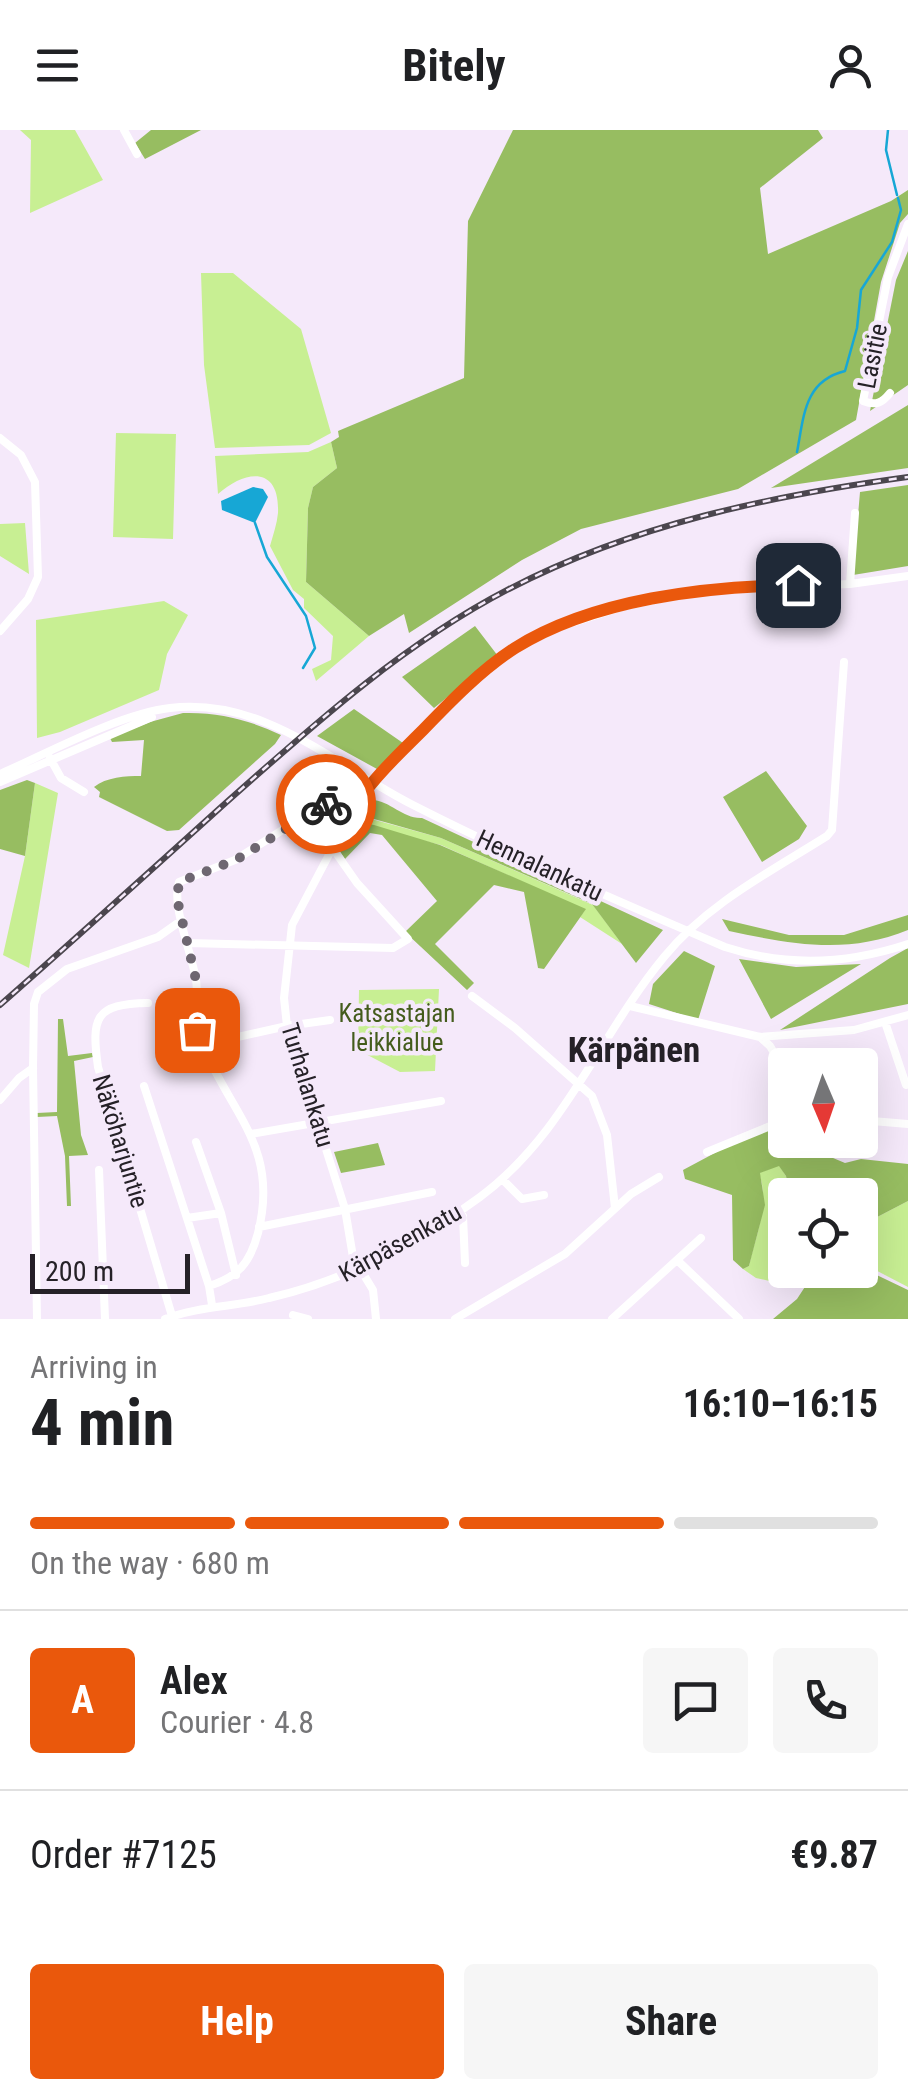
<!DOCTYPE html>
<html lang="en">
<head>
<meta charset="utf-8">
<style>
	:root { --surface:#fff; --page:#f6f6f6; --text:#202124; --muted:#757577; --line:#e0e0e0; --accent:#ea580c }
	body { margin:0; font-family:"Roboto Condensed",sans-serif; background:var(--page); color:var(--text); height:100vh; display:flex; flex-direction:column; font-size:38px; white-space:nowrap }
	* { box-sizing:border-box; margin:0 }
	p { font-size:32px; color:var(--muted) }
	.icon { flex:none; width:55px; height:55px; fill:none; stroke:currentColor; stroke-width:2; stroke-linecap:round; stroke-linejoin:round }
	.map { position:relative; height:1189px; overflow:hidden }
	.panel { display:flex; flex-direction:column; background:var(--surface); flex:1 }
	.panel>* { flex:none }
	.needle { width:65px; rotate:178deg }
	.tools { position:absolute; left:768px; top:918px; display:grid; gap:20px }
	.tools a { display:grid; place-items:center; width:110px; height:110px; border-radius:10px; background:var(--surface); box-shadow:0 10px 40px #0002; font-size:50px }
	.scale { position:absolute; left:30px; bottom:25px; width:160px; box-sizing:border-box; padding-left:10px; border:5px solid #252127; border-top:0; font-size:28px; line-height:35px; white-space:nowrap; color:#252127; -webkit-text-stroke:8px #f5e9fa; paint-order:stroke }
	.pin { position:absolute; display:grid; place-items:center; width:85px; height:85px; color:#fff; margin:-42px; border-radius:20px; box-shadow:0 5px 15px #0006 }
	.courier { position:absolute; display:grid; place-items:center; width:100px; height:100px; margin:-50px; border:8px solid #ea580c; border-radius:50%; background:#fff; color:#222; box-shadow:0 2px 12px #0007 }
	.overview em { font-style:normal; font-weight:700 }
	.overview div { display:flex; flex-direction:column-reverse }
	.overview { display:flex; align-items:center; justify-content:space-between; height:170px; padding:0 30px }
	h1 { font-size:65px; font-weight:700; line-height:75px }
	.bar { display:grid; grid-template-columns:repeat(4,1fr); gap:15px 10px; align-content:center; height:120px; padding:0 30px }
	.bar i { height:12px; border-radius:8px; background:var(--line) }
	.bar .selected { background:var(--accent) }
	.bar p { grid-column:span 4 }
	.line { display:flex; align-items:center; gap:25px; padding:0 30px; border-top:2px solid var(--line) }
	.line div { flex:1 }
	.round { display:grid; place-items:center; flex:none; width:105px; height:105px; border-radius:10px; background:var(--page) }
	.action { display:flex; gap:20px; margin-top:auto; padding:20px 30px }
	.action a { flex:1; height:115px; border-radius:10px; background:var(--accent); color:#fff; font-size:40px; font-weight:700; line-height:115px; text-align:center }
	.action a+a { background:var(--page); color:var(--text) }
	header { display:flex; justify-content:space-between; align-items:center; height:130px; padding:0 30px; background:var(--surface); font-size:45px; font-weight:700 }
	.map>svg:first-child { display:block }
	.green { fill:#c8ef93 }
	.forest { fill:#97bd61 }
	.water { fill:#17a7d5 }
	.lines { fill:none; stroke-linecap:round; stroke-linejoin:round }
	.stream { stroke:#17a7d5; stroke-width:2.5 }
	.minor { stroke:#fff; stroke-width:8 }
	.rail-casing { stroke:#4b464e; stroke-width:6 }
	.rail { stroke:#f5e9fa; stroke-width:2.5; stroke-dasharray:8; stroke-linecap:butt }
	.done { stroke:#6e6771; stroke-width:10; stroke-dasharray:0 18 }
	.route { stroke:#ea580c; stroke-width:12 }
	.labels { text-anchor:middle; stroke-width:9; stroke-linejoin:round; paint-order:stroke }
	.street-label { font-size:25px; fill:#252127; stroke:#f5e9fa }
	.park-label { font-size:25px; fill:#445c1c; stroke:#f5e9fa }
	.district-label { font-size:35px; font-weight:bold; fill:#252127; stroke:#f5e9fa }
</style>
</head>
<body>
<header><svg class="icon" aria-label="menu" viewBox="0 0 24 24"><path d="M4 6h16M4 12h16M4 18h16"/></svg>Bitely<svg class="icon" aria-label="person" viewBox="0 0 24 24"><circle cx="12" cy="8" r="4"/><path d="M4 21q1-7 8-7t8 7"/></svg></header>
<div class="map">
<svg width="908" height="1189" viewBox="0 0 908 1189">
	<rect width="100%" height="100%" fill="#f5e9fa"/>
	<path class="green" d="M20 0H75L103 50 30 83 31 10Z
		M201 143H233L301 199 331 303 309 315 215 318 204 235Z
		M116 303 176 304 173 409 113 407Z
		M331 312 337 338 313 357 308 378 306 452 369 506 316 551 312 539 331 530 333 506 304 478V469L293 460 270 416C273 405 277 394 278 383 280 335 245 340 218 364L215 326 308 322Z
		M25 393 29 444 0 426V394Z
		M164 471 188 485 167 524 159 560 60 602 37 608 36 490Z
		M35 653 58 663 29 838 3 825 25 726Z
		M327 682 375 690 441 708 593 775 622 814 580 787 585 780 441 715 322 686Z
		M439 859 435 941 400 942 358 920 359 860Z
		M779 1035 786 1046 790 1065H785V1140H802L778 1153 756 1148 743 1139 749 1136C756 1104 770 1074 759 1043Z
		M908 1071V1157L860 1132V1096Z"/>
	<path class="forest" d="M151 0H201L145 29 135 13Z
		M513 0H818L823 8 760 58 768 124 891 71 908 60V84L900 93 881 152 856 290 738 359 581 399 522 430 409 503 404 484 369 506 306 452 308 378 313 357 337 338 331 312 339 307 338 301 464 248 468 91Z
		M908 121V255L870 281 896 150Z
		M908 275V338L771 358Z
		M908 355V436L853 445 860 362Z
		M475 496 498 526 434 578 402 547Z
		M354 579 403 613 377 639 317 606Z
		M183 583C220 582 249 590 281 605L275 614 179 700 167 701 99 667 100 662 94 657C106 647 126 646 141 646L144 610 112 612 110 608 150 592Z
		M766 641 807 696 799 709 762 732 723 667Z
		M27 650 35 653 25 726 0 719V660Z
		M372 670C391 671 403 689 422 688L663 800 636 833 592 774 441 708 374 689 327 682Z
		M322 686 374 695 440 715 586 779 544 839 538 838 524 762 494 755 435 814 474 853 467 860 405 802 437 771 382 705 370 703 345 729 323 696Z
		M908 785V800C847 825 791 814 729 801L722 789 789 805H844Z
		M908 818V874L780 900 890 828Z
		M684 821 715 836 698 890 649 874 653 854Z
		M739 829 796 837 861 834 771 889Z
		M58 889H63L68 926 92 923 93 927 74 931 81 1005 88 1025 69 1026 71 1076H67L65 1026 57 986 37 987V983L57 982Z
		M785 995V1010H792L791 1016 814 1020 845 1033 861 1029 908 1034V1071L860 1096V1065H790L786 1046 779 1036 760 1043 765 1075 749 1136 743 1139 733 1130 732 1065 685 1049 683 1040 741 1009Z
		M378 1013 385 1035 341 1043 334 1022Z
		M860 1137 908 1160V1189H773L797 1169 816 1140H860Z"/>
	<path class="water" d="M253 357 263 359 268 367 255 393 222 380 221 371Z"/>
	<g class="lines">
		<path class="stream" d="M888 0 886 20 897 65
			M797 322C804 286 804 251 845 241L857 198 861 160 892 112 901 80 898 68
			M255 393 267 427 306 486 315 518 303 538"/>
		<path class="minor" d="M124 0 137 24
			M890 263C882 273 876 276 863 271L888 147 908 94
			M0 308 21 325 35 352 38 447 28 469 0 501
			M850 454 855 383
			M50 628 61 648 84 662
			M0 644C48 623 119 584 170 578 265 567 334 635 413 675 515 727 620 772 725 817 786 837 848 834 908 814
			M0 652 152 587
			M332 719 292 795 284 868 287 896 345 1079 353 1127 373 1160 376 1189
			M188 813 393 818 408 809 357 753 308 683
			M472 866 515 898 592 966 607 1005 615 1078
			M148 873C95 874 91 887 98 937L172 1186
			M630 876 760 907 854 900 908 885
			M885 892 906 955
			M760 907 770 916 785 942
			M202 915 287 896 330 890
			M144 956 209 1156
			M0 970 19 948 33 938
			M860 990 908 994
			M251 1004 441 971
			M196 1012 221 1083 236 1145
			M707 1022 785 990
			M99 1040 105 1189
			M502 1049 522 1069 544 1065
			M459 1081 463 1086 465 1133
			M187 1088 221 1083
			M259 1097 432 1062
			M677 1130 739 1189
			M212 1175 209 1156C238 1147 250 1133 258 1103 280 1016 230 984 201 911 193 891 199 870 196 850 192 823 171 776 179 752L235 730 319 677 358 667 474 550 516 518 559 497 625 476 700 461 850 454 908 446
			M293 1185 308 1189
			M37 1189 33 938 34 874 38 862 67 839 158 807 182 790
			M165 1189C199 1176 234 1177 269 1168 344 1151 418 1113 480 1067 564 1005 599 906 664 827 707 774 770 742 827 706L832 700 844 532
			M455 1189 565 1124 631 1064 659 1047
			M612 1189 701 1108"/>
		<g class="rail-casing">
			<path id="rail" d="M0 875C74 810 147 744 220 678 311 597 401 515 509 459 635 394 769 366 908 347"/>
		</g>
		<use href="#rail" class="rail"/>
	</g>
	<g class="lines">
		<path class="done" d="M197 900 196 850 177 769 179 752 236 730 326 674"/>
		<path class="route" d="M326 674 358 666 365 662C382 639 403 620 423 600 451 571 481 540 515 518 593 469 707 456 798 455"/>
	</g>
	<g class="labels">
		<g class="street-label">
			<text transform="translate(872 226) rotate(-79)" y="9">Lasitie</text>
			<text transform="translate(540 735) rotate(25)" y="9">Hennalankatu</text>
			<text transform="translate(308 955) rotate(73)" y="9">Turhalankatu</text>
			<text transform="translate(121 1011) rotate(73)" y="9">Näköharjuntie</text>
			<text transform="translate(400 1112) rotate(-29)" y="9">Kärpäsenkatu</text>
		</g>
		<g class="park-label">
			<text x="397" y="892">Katsastajan<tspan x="397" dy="29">leikkialue</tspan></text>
		</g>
		<g class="district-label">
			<text x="634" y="932">Kärpänen</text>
		</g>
	</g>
</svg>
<div class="tools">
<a><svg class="needle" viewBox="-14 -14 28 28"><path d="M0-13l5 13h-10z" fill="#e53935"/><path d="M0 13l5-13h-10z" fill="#757577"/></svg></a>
<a><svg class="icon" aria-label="locate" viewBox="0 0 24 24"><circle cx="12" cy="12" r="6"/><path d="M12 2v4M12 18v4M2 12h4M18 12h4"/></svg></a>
</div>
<div class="scale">200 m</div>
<div class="pin" style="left:197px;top:900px;background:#ea580c"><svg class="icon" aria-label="bag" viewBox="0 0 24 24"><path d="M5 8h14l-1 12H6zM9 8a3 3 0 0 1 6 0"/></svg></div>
<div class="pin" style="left:798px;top:455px;background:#1f2937"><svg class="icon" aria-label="home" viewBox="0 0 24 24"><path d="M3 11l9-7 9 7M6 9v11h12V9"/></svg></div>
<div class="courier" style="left:326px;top:674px"><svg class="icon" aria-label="bike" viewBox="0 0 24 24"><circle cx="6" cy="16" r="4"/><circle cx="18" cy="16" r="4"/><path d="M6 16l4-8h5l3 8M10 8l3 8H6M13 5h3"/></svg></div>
</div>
<section class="panel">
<div class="overview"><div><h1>4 min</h1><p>Arriving in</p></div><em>16:10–16:15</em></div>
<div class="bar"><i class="selected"></i><i class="selected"></i><i class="selected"></i><i></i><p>On the way · 680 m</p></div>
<div class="line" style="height:180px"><b class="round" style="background:var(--accent);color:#fff">A</b><div><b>Alex</b><p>Courier · 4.8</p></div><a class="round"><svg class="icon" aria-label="chat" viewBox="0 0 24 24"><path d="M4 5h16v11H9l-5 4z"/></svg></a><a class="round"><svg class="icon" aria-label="phone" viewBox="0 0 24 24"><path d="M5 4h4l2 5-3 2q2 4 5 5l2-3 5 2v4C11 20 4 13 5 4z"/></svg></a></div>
<div class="line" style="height:130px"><div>Order #7125</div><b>€9.87</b></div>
<div class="action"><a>Help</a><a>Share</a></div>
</section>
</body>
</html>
